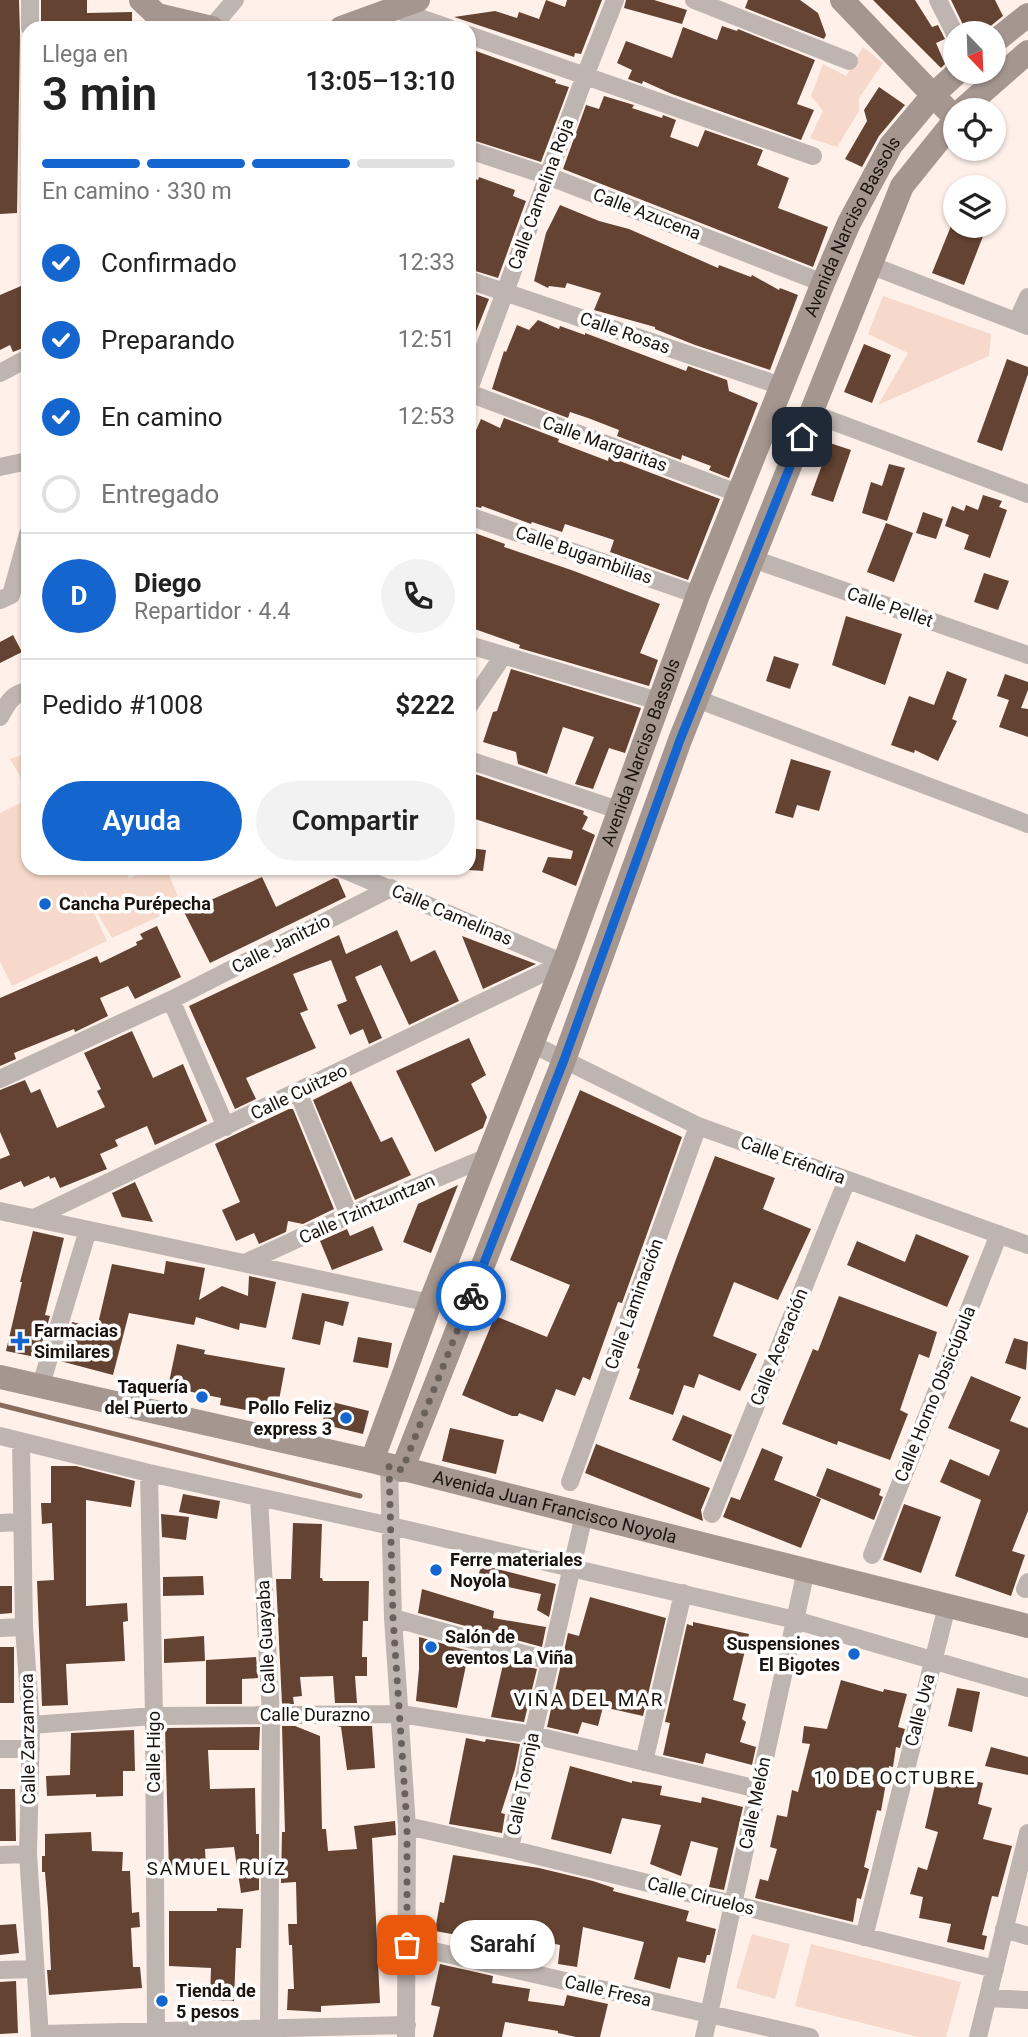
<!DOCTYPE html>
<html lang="es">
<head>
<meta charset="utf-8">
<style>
	:root { --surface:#fff; --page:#f2f2f2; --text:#222; --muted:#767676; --line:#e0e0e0; --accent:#1565cf }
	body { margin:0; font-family:Roboto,sans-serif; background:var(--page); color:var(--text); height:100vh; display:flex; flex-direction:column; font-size:26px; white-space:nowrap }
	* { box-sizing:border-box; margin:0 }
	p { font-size:23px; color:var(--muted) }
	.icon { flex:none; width:38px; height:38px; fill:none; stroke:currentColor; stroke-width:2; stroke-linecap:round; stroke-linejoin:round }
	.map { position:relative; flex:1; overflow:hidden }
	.sheet { position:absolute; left:21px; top:21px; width:455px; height:854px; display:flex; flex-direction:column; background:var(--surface); border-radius:21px; box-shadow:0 2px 5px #0004 }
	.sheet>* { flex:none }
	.needle { width:46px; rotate:157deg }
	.controls { position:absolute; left:943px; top:21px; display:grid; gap:14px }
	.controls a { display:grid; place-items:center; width:63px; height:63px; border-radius:50%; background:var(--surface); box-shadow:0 2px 5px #0004; font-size:35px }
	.pin { position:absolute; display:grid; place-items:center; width:60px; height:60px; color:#fff; margin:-30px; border-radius:14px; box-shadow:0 4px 10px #0006 }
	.courier { position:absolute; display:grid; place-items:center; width:70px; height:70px; margin:-35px; border:5px solid #1565cf; border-radius:50%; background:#fff; color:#222; box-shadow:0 2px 9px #0007 }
	.bubble { position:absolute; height:49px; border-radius:24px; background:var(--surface); box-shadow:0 2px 5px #0004; font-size:23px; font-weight:600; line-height:49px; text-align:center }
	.overview em { font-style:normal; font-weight:600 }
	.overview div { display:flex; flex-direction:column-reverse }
	.overview { display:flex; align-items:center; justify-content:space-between; height:119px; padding:0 21px }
	h1 { font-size:46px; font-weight:600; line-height:52px }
	.bar { display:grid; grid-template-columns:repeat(4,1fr); gap:10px 7px; align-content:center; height:84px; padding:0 21px }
	.bar i { height:9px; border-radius:5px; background:var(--line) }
	.bar .on { background:var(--accent) }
	.bar p { grid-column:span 4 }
	.line { display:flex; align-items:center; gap:18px; padding:0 21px; border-top:2px solid var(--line) }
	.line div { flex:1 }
	.round { display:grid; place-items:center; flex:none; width:74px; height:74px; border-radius:37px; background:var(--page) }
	ol { padding:0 21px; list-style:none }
	li { display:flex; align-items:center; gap:21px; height:77px }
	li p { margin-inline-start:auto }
	li .icon { padding:7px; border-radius:50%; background:var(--accent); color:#fff; stroke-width:4 }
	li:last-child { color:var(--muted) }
	li i { width:38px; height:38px; border:4px solid var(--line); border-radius:50% }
	.cta { display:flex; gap:14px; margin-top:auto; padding:14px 21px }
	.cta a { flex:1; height:80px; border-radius:42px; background:var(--accent); color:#fff; font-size:28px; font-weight:600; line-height:80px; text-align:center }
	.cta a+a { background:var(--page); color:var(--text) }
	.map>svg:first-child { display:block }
	.green { fill:#f6d9cb }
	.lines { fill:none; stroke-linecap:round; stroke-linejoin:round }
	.stream { stroke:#886b5d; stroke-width:5 }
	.building { fill:#644332 }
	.street { stroke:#bfb5b0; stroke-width:18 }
	.secondary { stroke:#a59790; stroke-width:24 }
	.done { stroke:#6b615c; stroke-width:7; stroke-dasharray:0 12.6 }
	.route { stroke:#1565cf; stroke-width:9 }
	.poi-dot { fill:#1565cf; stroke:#fff; stroke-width:2.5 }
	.labels { text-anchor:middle; stroke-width:7; stroke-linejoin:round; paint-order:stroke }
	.street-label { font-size:18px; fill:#1b130f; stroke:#fff }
	.poi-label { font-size:18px; font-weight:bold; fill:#1b130f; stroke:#fff; text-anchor:start }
	.neighbourhood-label { font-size:19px; letter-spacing:2px; fill:#1b130f; stroke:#fff }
</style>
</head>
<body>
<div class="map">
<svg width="1028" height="2037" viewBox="0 0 1028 2037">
	<rect width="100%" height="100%" fill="#fff1ea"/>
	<path class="green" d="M863 47 883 63 859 98V111L837 147 810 138 823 111 811 96 823 64 846 76Z
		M883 296 991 334 989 356 878 405 908 353 868 334Z
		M28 753V790L10 759Z
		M28 799V868H124L129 878 158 868H166L182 906 112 938 83 889 107 941 12 986 0 962V813Z
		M752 1934 790 1944 775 1999 736 1988Z
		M811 1944 961 1982 946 2037H918L795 2006Z"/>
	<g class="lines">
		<path class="stream" d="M0 1405 360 1496"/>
	</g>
	<path class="building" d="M0 0H19L20 33 17 213 0 214Z
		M41 0H87V13L132 12V28H41Z
		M546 0 565 7 567 0H602L581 54 575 53 574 57 454 17 495 11 517 18 519 12 539 19Z
		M626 0H654L687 10 682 24 624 8Z
		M748 0H800L818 13 826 35 824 39 745 8Z
		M873 0H915L932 27 938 25 945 39 936 43 945 64 941 68Z
		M951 0H995L1003 16 982 33H967Z
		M722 26 737 31 738 29 815 60 797 104 814 110 801 140 672 94 643 81 642 84 628 79 632 70 617 63 626 41 672 58 683 27 717 40Z
		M476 51 556 80 555 83 569 87 541 162 469 139V64L473 52Z
		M879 87 905 105 879 136 862 167 845 159 867 121 864 110Z
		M604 96 634 105 632 108 662 118 663 115 676 120 670 137 698 147 705 130 763 150 757 165 789 178 778 208 828 227 813 267 563 169 586 105 599 109Z
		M469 177 478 180 479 177 515 190 513 196 526 201 498 278 469 269Z
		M560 205 599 221 629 229 718 268 719 265 751 277 752 275 779 290 780 288 798 295 770 370 695 345 655 329V327L594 310 601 293 567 283 565 288 549 286 548 288 534 281 546 233Z
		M951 226H987L964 285 932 273Z
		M28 283V346L13 352 10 345 0 350V295Z
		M469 292 489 299 470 347H469Z
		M538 320 559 329 560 326 585 335V333L686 371 688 366 727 380 729 391 758 403 729 478 709 470 711 466 682 455 681 460 617 436 619 430 588 418 570 412 568 418 492 389 504 351 506 352 517 325 529 330Z
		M864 344 891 355 872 403 844 392Z
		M1007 359 1028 367V374L1002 451 977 442Z
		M504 418 559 439 558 442 608 461 609 457 720 499 688 580 610 552 614 540 565 524 562 532 532 522 531 524 482 506 481 508 469 505V446L481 419 500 428Z
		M830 443 851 450 833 502 811 495Z
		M889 464 905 468 887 521 862 513 871 482 882 486Z
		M983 495 1002 501 999 507 1007 510 990 558 964 549 969 535 945 526 952 506 964 511 966 505 978 510Z
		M923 512 943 519 936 539 916 533Z
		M886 523 913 533 894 582 867 572Z
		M469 528 473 529 472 532 505 544 504 547 574 571 660 604 640 653 658 660 649 686 519 648 520 645 469 627Z
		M984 573 1009 581 998 610 974 602Z
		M846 616 902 634 885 685 832 665Z
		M13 635 22 652 0 663V642Z
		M774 656 799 664 790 689 766 681Z
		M511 669 641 708 625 753 609 748 593 789 575 784 594 737 563 727 547 774 518 764 516 752 483 742 493 712 497 711Z
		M947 671 967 679 952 719 957 721 938 761 915 750 914 753 891 745 909 696 934 705Z
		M1005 674 1028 682V690L1021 708 1028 709V737L999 727 1009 700 997 696Z
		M791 759 831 771 819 811 797 805 793 818 775 813Z
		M469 772 584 811 583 814 588 817 582 829 595 835 576 886 542 872 548 857 571 859 573 851 469 817Z
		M469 848 486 850 483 871 469 870Z
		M262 877 276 907 334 878 338 879 346 897 210 963 184 912Z
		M157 926 181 977 135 999 128 986 100 998 108 1016 75 1032 74 1029 14 1053 16 1059 0 1066V998L97 956 100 963 137 945 136 942 143 939 140 934Z
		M397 930 411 962 435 950 459 1001 409 1025 381 965 355 977 382 1038 369 1044 363 1029 350 1035 337 1005 347 1001 331 960 293 974 308 1010 300 1013 316 1048 246 1078 256 1099 235 1109 189 1006 339 935 346 954Z
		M462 936 536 964 483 989Z
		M132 1031 153 1078 183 1064 207 1121 155 1145 147 1126 115 1140 118 1146 100 1154 107 1169 60 1188 55 1177 50 1179 49 1176 24 1187 21 1181 0 1190V1159L10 1155 0 1132V1090L25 1080 31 1093 40 1089 57 1128 105 1107 97 1091 101 1089 84 1053Z
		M469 1038 486 1075 471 1084 487 1117 483 1128 435 1152 396 1071Z
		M351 1081 381 1142 392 1137 411 1175 355 1200 313 1100Z
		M580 1090 682 1137 622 1303 618 1302 590 1380 583 1377 575 1396 556 1389 543 1422 519 1413 518 1416H512L462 1395 495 1316 547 1337 570 1285 510 1260Z
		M289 1109H293L334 1209 303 1224 288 1221 286 1232 259 1244 254 1233 236 1241 222 1210 240 1202 215 1144Z
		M715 1156 775 1178 763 1209 811 1229 778 1300 734 1282 713 1336 757 1354 740 1391 699 1374 694 1388 684 1385 673 1415 629 1399 640 1369 637 1368 676 1259Z
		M135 1182 153 1222 122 1217 112 1193Z
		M458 1185 431 1253 403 1242 418 1204Z
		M373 1226 383 1250 332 1270 320 1241 347 1229 350 1236Z
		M33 1231 64 1238 45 1315 50 1316 38 1356 35 1355V1357L6 1351 22 1282H20Z
		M916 1234 969 1256 947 1307 847 1265 857 1241 905 1262Z
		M166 1261 205 1268 199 1300 222 1286 248 1296 249 1276 276 1282 266 1328 240 1323 239 1330 196 1317 194 1325 129 1313 113 1375 60 1361 72 1322 97 1328 112 1264 164 1274Z
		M302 1293 349 1302 343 1326 325 1321 320 1345 292 1339Z
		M839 1296 937 1332 929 1358 919 1354 900 1410 908 1414 890 1460 838 1441 837 1445 782 1424 813 1349 818 1351Z
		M358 1337 392 1343 388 1368 353 1362Z
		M1014 1338 1028 1342 1026 1370 1005 1363Z
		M177 1344 205 1350 204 1354 285 1368 276 1416 220 1405 221 1398 168 1387Z
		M971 1376 1021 1397 1010 1421 1028 1428V1511L1012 1551 1025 1555 1011 1596 955 1576 981 1500 940 1482 950 1459 989 1476 1000 1450 948 1428Z
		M328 1401 369 1411 363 1434 322 1424Z
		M683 1415 732 1435 721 1462 672 1440Z
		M450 1428 504 1440 496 1474 442 1461Z
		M596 1444 710 1488 701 1510 703 1521 585 1473Z
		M762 1448 783 1457 774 1480 821 1499 801 1548 723 1517 731 1497 740 1500Z
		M51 1466H76L135 1481 131 1507 86 1500V1606L127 1603 128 1621 123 1622 125 1661 66 1664 68 1705 42 1706 37 1581 54 1580 52 1523 42 1524 41 1503H51Z
		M827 1468 881 1489 879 1495 883 1497 874 1520 816 1496Z
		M183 1494 220 1501 217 1519 179 1512Z
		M904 1504 941 1517 921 1573 883 1560Z
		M161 1514 189 1517 186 1540 162 1537Z
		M293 1523 322 1524 320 1578H322L323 1581H369L368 1621H363L362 1657H367V1676H355L357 1703H335L333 1676 300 1677 302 1696 293 1697 294 1704H282L276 1579H291Z
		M481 1565 556 1584 549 1617 537 1610 541 1594 499 1585 498 1589 478 1578Z
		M203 1576 204 1595 163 1596V1577Z
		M0 1586H12V1613L0 1614Z
		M422 1589 494 1611 493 1618 546 1627 542 1647 418 1613Z
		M590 1597 666 1618 643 1716 603 1707 598 1726 582 1722 578 1734 547 1727 568 1633 579 1636Z
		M693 1622 749 1634 733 1700 746 1704 742 1719 746 1722 740 1742 756 1747 752 1765 706 1753 703 1764 663 1755 670 1723 665 1722 687 1624 693 1626Z
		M204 1636 205 1661 164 1663V1639Z
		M419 1637 469 1651 457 1708 416 1701 419 1669Z
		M0 1647H14V1703H0Z
		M256 1657 258 1678 242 1679V1704H206V1660Z
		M504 1660 537 1669 524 1722 491 1717Z
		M841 1680 883 1692 884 1689 907 1694 898 1727 905 1729 900 1748 896 1747 893 1767 889 1766 881 1811 877 1810 864 1867 869 1869 861 1899 857 1898 853 1922 755 1898 760 1879 768 1881 777 1849 770 1847 777 1815 787 1817 792 1790 798 1792 810 1744 802 1743 804 1726 827 1729Z
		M957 1688 980 1692 972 1732 948 1726Z
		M282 1726H295L320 1736 322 1829H326L328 1851 357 1849 354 1826 395 1821 396 1835 372 1838 380 2003 321 2006V2012L287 2010 288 1989H294L292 1945H289L288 1924H297L296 1882 281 1883 282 1832H285Z
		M337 1726H372L375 1768 347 1770 341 1727Z
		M260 1727 259 1750H208L210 1789 255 1788 256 1834H259V1890L241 1893 234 1847 205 1849 206 1869 169 1871 165 1728Z
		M134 1730 135 1771H123V1796L96 1797V1794L47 1796 46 1776 70 1775 71 1733Z
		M466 1738 485 1742 486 1739 520 1744 515 1769 501 1813 505 1814 502 1833 449 1824Z
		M991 1747 1028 1757V1775L985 1766Z
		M570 1766 632 1783V1781L662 1786 660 1795 701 1803 702 1797 743 1807 724 1890 709 1887 718 1848 691 1841 681 1876 650 1864 661 1825 622 1818 611 1854 551 1839Z
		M938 1772 983 1783 978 1804 992 1808 983 1839 1012 1846 998 1897 992 1896 982 1935 987 1936 984 1950 947 1942 951 1924 919 1918 923 1897 910 1894 918 1867 927 1870 938 1832 925 1828Z
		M0 1789H15L16 1841H0Z
		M91 1832 92 1851 123 1852 122 1871H130L132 1913 139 1912 140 1927 131 1928 133 1967H140L142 1988 49 1995 47 1970H51L48 1909 45 1872H42V1856H45V1834Z
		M453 1855 539 1868 593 1881 614 1888 613 1891 689 1911 686 1921 716 1929 710 1955H707L705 1963 678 1957 670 1989 634 1979 644 1942 603 1932 583 1927 577 1967 558 1964 560 1945 497 1932 495 1942 435 1931 440 1902 444 1903Z
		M217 1908 243 1909 241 1948H236L234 2001 210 2000 211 1968 169 1966V1911H217Z
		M16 1924 19 1953 0 1955V1925Z
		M440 1964 493 1976 492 1983 530 1989 528 2001 564 2006 567 1995 608 2004 600 2037H576L558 2033V2031L505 2022 502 2037H433L440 2007 431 2005Z
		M16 1981 18 2033 0 2034V1982Z"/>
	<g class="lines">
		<path class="street" d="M694 0 849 61
			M938 0 956 36
			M394 9 449 28
			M30 28V0
			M211 28 235 0
			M469 35 813 156
			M469 150 548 176 823 283
			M870 265 1028 326
			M469 280 781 386
			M1017 321 1028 297
			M0 373 28 358
			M469 389 585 76 615 0
			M469 393 740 494
			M811 413 1028 494
			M0 467 28 461
			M469 516 698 595
			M753 559 1028 655
			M0 600 11 595 28 534
			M469 645 658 701
			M697 699 1028 824
			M469 706 503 656
			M0 717C6 706 13 691 28 692
			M469 760 621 811
			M340 868 564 963
			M171 1000 226 1127
			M532 1044 698 1126 1028 1245
			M0 1079 171 1000 391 888
			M298 1092 349 1215
			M0 1211 430 1303
			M34 1218 564 963
			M245 1263 349 1215 490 1156
			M40 1388 88 1230
			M0 1436 149 1473 391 1526 795 1620 1028 1688
			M21 1441 24 1627 31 1725 28 1854 40 2037
			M389 1466 393 1618 407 1826 406 2037
			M149 1473 154 1716 156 2031
			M570 1482 698 1126
			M259 1497 271 1715 269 2028
			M712 1514 847 1180
			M0 1523 22 1522
			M872 1555 999 1234
			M1025 1589 1028 1582
			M393 1618 550 1661
			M0 1628 24 1627
			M31 1725 154 1716 401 1714 533 1735 758 1789
			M0 1749H31
			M644 1762 683 1593
			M407 1826 510 1849 995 1969
			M510 1849 533 1735 584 1515
			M0 1855 28 1854
			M1004 1929 1028 1936
			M864 1937 947 1606
			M407 1945 810 2037
			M0 1970 35 1969
			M988 1998 1028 2000
			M41 2034 407 2025
			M704 2037 806 1570
			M978 2037 1028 1833"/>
		<g class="secondary">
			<path d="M141 0 157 15 212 28"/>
			<path d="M341 28 418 0"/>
			<path d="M994 42 1028 15"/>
			<path d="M962 110 1028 52"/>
			<path id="s1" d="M0 1377 372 1461 1028 1626"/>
			<path id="s2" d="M372 1461 430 1303 564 963 698 595 823 283 849 223 891 145 934 94 958 72"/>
			<path d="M402 1470 564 1060 680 740 902 186 956 119 842 0"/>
		</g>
	</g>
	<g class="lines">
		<path class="done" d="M407 1945V1826L393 1618 389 1466 402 1470 471 1296"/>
		<path class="route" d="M471 1296 564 1060 680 740 802 437"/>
	</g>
	<g class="poi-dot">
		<circle cx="45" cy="904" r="7"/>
		<path d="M16.5 1330.5h7v7h7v7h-7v7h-7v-7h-7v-7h7z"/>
		<circle cx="202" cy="1397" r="7"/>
		<circle cx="346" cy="1418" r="7"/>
		<circle cx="436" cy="1570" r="7"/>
		<circle cx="431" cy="1647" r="7"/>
		<circle cx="854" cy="1654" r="7"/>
		<circle cx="162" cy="2001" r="7"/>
	</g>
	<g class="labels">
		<g class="street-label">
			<text transform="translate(541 194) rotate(-70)" y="6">Calle Camelina Roja</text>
			<text transform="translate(647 214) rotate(21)" y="6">Calle Azucena</text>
			<text dy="6" stroke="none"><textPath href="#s2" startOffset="1325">Avenida Narciso Bassols</textPath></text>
			<text transform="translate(625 333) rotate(19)" y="6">Calle Rosas</text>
			<text transform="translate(605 444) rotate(20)" y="6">Calle Margaritas</text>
			<text transform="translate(584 555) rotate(19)" y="6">Calle Bugambilias</text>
			<text transform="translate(890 607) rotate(19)" y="6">Calle Pellet</text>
			<text dy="6" stroke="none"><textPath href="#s2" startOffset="758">Avenida Narciso Bassols</textPath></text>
			<text transform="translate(452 915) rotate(23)" y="6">Calle Camelinas</text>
			<text transform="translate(281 944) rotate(-27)" y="6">Calle Janitzio</text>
			<text transform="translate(299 1092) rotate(-26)" y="6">Calle Cuitzeo</text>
			<text transform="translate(793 1160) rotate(20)" y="6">Calle Eréndira</text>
			<text transform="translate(367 1209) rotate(-24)" y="6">Calle Tzintzuntzan</text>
			<text transform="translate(634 1304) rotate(-70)" y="6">Calle Laminación</text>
			<text transform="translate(779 1347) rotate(-68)" y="6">Calle Aceración</text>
			<text transform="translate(935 1394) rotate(-68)" y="6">Calle Horno Obsicúpula</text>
			<text dy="6" stroke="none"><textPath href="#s1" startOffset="570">Avenida Juan Francisco Noyola</textPath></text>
			<text transform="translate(266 1637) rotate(-93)" y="6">Calle Guayaba</text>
			<text transform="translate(920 1710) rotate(-76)" y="6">Calle Uva</text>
			<text x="315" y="1721">Calle Durazno</text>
			<text transform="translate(28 1739) rotate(-91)" y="6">Calle Zarzamora</text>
			<text transform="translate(154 1752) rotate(-90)" y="6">Calle Higo</text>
			<text transform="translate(523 1784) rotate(-79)" y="6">Calle Toronja</text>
			<text transform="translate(755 1803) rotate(-78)" y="6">Calle Melón</text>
			<text transform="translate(701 1896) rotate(14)" y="6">Calle Ciruelos</text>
			<text transform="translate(608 1991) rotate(13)" y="6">Calle Fresa</text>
		</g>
		<g class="poi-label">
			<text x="59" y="910">Cancha Purépecha</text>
			<text x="34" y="1337">Farmacias<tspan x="34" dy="21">Similares</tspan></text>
			<text x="188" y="1393" text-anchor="end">Taquería<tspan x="188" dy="21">del Puerto</tspan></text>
			<text x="332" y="1414" text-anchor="end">Pollo Feliz<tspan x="332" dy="21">express 3</tspan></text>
			<text x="450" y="1566">Ferre materiales<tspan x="450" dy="21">Noyola</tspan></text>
			<text x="445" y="1643">Salón de<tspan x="445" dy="21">eventos La Viña</tspan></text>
			<text x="840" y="1650" text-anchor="end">Suspensiones<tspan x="840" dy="21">El Bigotes</tspan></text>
			<text x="176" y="1997">Tienda de<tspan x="176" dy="21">5 pesos</tspan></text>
		</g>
		<g class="neighbourhood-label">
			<text x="589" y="1706">VIÑA DEL MAR</text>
			<text x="895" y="1784">10 DE OCTUBRE</text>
			<text x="217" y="1875">SAMUEL RUÍZ</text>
		</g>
	</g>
</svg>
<div class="controls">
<a><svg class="needle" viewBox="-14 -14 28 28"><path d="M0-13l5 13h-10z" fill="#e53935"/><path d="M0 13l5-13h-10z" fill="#767676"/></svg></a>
<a><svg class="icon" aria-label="locate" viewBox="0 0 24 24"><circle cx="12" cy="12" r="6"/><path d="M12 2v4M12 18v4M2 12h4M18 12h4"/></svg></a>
<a><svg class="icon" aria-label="layers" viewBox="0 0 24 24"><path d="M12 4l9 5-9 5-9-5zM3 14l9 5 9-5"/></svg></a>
</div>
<div class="pin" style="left:407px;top:1945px;background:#ea580c"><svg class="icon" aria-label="bag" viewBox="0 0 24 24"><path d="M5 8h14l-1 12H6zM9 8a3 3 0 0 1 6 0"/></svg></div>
<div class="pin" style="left:802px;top:437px;background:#1f2937"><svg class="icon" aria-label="home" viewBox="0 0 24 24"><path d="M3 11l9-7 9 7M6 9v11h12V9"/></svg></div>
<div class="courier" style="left:471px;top:1296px"><svg class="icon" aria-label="bike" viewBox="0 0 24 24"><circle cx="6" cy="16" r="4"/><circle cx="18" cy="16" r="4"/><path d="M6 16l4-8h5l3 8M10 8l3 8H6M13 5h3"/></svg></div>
<div class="bubble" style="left:450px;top:1920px;width:105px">Sarahí</div>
<section class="sheet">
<div class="overview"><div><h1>3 min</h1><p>Llega en</p></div><em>13:05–13:10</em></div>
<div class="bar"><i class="on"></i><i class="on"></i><i class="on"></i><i></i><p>En camino · 330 m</p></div>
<ol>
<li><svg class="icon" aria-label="check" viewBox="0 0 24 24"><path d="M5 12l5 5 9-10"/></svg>Confirmado<p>12:33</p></li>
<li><svg class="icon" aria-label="check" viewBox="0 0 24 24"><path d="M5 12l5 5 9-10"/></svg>Preparando<p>12:51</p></li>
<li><svg class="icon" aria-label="check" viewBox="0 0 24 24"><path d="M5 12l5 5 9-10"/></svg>En camino<p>12:53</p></li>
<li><i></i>Entregado</li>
</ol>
<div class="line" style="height:126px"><b class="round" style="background:var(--accent);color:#fff">D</b><div><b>Diego</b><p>Repartidor · 4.4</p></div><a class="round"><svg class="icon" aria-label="phone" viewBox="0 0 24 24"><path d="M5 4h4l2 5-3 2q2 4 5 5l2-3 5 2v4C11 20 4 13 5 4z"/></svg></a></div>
<div class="line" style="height:91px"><div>Pedido #1008</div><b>$222</b></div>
<div class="cta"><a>Ayuda</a><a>Compartir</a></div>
</section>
</div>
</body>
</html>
